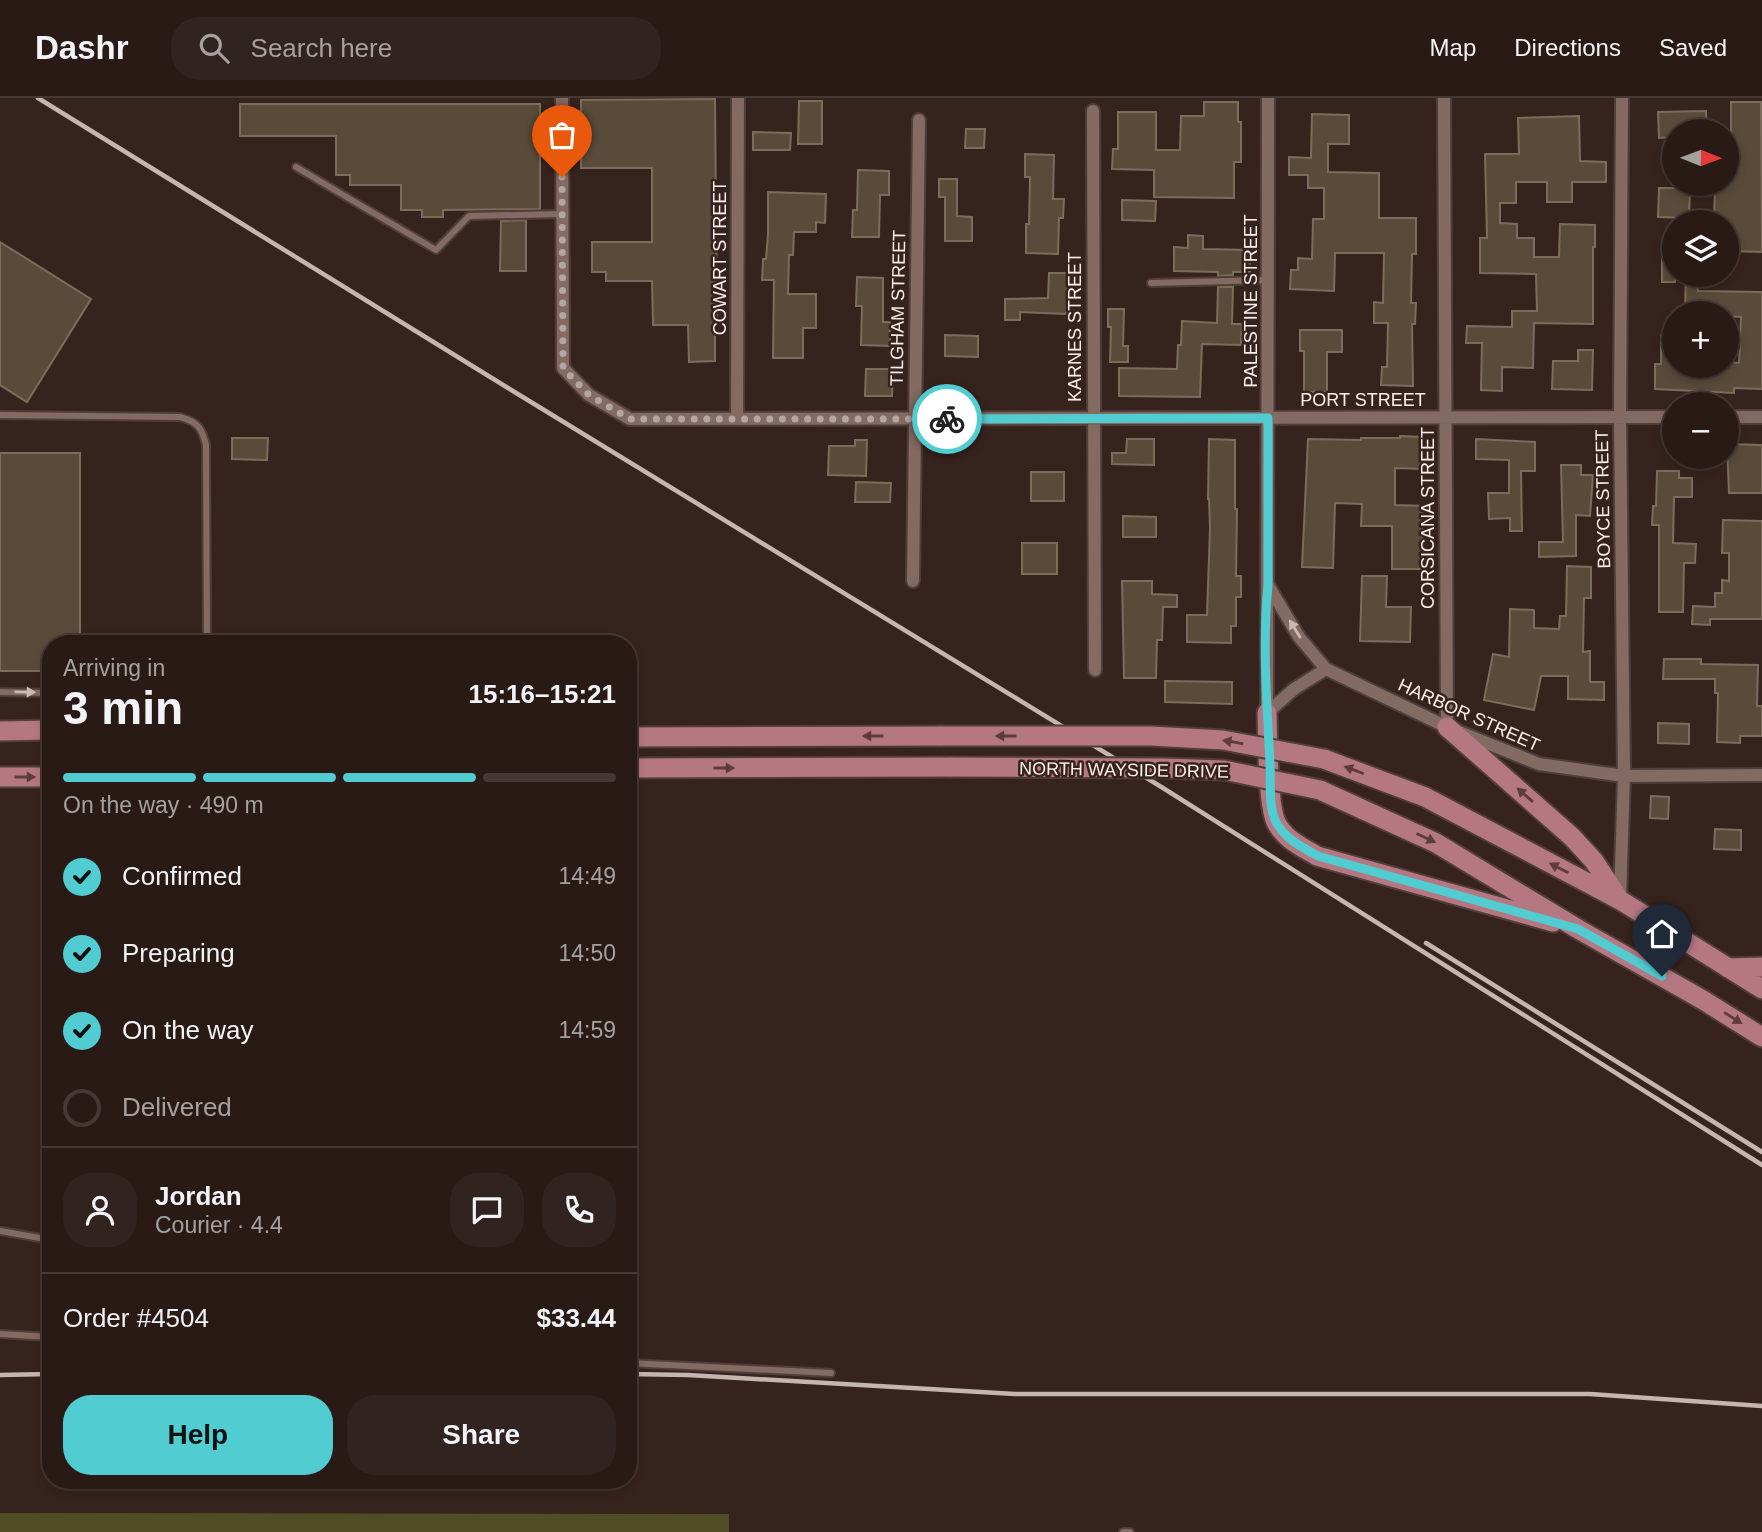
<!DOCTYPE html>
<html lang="en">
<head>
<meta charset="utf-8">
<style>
	:root { --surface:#291a16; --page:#31231f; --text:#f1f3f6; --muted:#a5a1a1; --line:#453835; --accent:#51ccd1 }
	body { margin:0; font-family:Arial,sans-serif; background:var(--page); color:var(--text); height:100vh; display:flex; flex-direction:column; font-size:26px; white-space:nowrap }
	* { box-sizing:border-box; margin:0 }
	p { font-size:23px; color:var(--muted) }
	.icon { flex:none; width:38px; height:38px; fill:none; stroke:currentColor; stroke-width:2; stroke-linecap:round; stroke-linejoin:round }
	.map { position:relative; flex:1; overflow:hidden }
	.side { position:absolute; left:42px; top:537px; width:595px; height:854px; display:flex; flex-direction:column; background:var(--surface); border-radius:28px; box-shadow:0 4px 10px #0003,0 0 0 2px var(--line) }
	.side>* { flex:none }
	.needle { width:46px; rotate:91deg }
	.buttons { position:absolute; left:1662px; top:21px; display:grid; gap:14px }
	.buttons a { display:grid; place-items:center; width:77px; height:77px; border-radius:50%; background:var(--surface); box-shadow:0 4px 10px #0003,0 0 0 2px var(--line); font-size:35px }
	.pin { position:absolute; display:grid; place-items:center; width:60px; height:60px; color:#fff; margin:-72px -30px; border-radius:50% 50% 50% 0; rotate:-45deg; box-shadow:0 0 7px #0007 }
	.pin .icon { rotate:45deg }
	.courier { position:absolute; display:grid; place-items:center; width:70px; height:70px; margin:-35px; border:5px solid #51ccd1; border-radius:50%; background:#fff; color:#222; box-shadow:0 2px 9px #0007 }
	.head em { font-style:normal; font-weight:700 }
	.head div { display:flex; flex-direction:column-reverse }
	.head { display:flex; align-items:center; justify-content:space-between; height:119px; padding:0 21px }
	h1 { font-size:46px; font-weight:700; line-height:52px }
	.bar { display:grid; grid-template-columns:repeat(4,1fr); gap:10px 7px; align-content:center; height:84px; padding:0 21px }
	.bar i { height:9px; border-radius:5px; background:var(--line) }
	.bar .active { background:var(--accent) }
	.bar p { grid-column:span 4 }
	.line { display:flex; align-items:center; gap:18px; padding:0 21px; border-top:2px solid var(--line) }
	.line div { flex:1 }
	.round { display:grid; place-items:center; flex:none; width:74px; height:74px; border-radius:28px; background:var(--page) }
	ol { padding:0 21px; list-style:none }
	li { display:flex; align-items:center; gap:21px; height:77px }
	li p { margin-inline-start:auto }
	li .icon { padding:7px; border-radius:50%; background:var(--accent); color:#111; stroke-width:4 }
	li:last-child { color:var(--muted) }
	li i { width:38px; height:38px; border:4px solid var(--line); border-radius:50% }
	.action { display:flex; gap:14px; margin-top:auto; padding:14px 21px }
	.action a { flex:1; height:80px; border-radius:28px; background:var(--accent); color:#111; font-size:28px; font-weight:700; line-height:80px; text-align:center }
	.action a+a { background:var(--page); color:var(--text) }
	header { display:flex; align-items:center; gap:42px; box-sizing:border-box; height:98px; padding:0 35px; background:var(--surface); border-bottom:2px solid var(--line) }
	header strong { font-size:33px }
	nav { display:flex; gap:38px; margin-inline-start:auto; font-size:24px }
	.search { width:490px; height:63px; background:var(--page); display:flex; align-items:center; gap:18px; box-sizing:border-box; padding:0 24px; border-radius:28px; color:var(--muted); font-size:26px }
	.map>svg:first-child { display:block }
	.green { fill:#524c24 }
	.building { fill:#594a3a; stroke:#7c6c5b; stroke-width:2 }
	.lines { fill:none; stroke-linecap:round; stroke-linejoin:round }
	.lane-casing { stroke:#4f3e39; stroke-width:10 }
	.street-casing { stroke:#4f3e39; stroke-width:16 }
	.primary-casing { stroke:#4f3e39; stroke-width:23 }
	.lane { stroke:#836a63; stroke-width:6 }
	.street { stroke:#836a63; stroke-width:12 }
	.primary { stroke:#b57781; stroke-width:19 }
	.rail { stroke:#c5b5b1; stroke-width:4.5 }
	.primary-bridge-casing { stroke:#4f3e39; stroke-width:23; stroke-linecap:butt }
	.primary-bridge { stroke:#b57781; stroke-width:19 }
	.oneway { fill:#cbb9b3 }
	.oneway2 { fill:#5d3c3b }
	.done { stroke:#b6a6a2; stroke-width:7; stroke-dasharray:0 12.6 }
	.route { stroke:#51ccd1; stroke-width:9 }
	.labels { text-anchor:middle; stroke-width:5; stroke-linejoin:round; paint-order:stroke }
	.street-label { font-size:18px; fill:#fbede9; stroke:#37231d }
</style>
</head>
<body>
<header>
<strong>Dashr</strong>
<div class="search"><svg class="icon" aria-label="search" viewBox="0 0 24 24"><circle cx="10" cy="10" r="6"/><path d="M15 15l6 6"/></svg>Search here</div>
<nav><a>Map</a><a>Directions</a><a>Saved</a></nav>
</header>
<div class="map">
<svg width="1762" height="1434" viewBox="0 0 1762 1434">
	<rect width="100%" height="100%" fill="#37231d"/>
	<path class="green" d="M0 1415 729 1416V1434H0Z"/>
	<path class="building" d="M715 1 717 227H715V263L689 264 688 227H653L652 183H606V174H592V144H652V70H581V2Z
		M799 3H822V46H798Z
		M1204 4H1238V24H1241V64H1234V100L1154 99V72L1112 71 1113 51H1118V14H1156V52H1180L1181 18H1204Z
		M1731 4H1761L1762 154 1727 153V124H1714L1715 86H1727V46H1731Z
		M240 6H540V111L443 112V119H422V112H401V87H350V77H336V38H240Z
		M1706 13 1707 33H1675V39L1659 40 1658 14Z
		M1312 16 1349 17V46H1328V74L1379 75V120H1416V156H1412L1411 205H1416L1415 226H1412L1413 288 1381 287 1382 269H1387L1388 225H1374V204L1383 205 1384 155H1335L1334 193 1290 191 1291 172H1298V160L1312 161 1313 121H1324V90H1308V77H1289V59L1311 60Z
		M1579 18 1580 63 1606 64V84H1572V104H1547V84H1516V105H1500V125L1517 126V140H1534V159H1559L1560 126 1595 127V149H1593V226L1534 225 1533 270 1502 269V293L1481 292 1482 245H1466L1467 228 1512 229V213H1537L1536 176 1480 175V140H1487L1485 56H1519L1518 20Z
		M966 31H985L984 50H965Z
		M753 34 791 35 790 52H753Z
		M1025 56 1054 57 1053 101H1064L1063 120H1059L1058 156 1026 155V126H1029L1030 79H1025Z
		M858 72 889 73V97H880L879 139H852L853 112H857Z
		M939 81H957V118L972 119V143H945V99H939Z
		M1659 90H1690L1689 120 1658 119Z
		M768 94 826 96 825 125 816 124V134H794L793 157H789L788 196H816V230H803V260H773L774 182H762L763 161H766L768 136Z
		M1122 102 1156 103 1155 123 1122 122Z
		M526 122V173H500L501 123Z
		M1188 137 1203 138V151L1250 152V174H1233V177L1218 178V174L1174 173V149L1188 150Z
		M0 144 91 201 27 304 0 287Z
		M1662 160 1675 161V184H1662Z
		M1049 175H1068L1066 216 1020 214V222H1005V201L1048 200Z
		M1686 177H1698V193L1762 194V291L1734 290V295L1655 291V266H1661V237H1675V268H1727V264L1739 265 1741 219 1727 218V215H1685Z
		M857 179 883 180V224H890V248L861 247 862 208H856Z
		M1218 189H1233L1232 226H1242L1241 247 1202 246 1200 299 1119 298V270L1177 271 1178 247H1181L1182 223 1217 225Z
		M1108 211H1124L1123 248H1128V264H1110L1111 229H1108Z
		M1300 232H1342V254H1327V294H1304V253H1300Z
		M945 237 978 238V259L945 258Z
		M1578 252H1593L1592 292 1552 291 1553 263H1578Z
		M866 271H893L892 298H865Z
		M1400 338 1423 339V371L1395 370V407L1426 408V439H1422L1421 471H1392V428H1361L1362 406 1335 405 1333 470 1302 469 1308 341 1361 342V340H1400Z
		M232 340H268L267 362 232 361Z
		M1127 341H1154V367L1112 366V355H1126Z
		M1209 341 1235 342V411H1237L1236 478H1241V499H1236V528H1231V545L1187 544V517H1207L1210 430 1209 401H1208Z
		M1476 341 1535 344V373H1521L1522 433H1510V420L1489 421 1488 395H1509V362L1476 361Z
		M855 342H867L866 378 828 377 829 348H855Z
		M1727 346 1762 347V395H1729Z
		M0 355H80V546H51V573H0Z
		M1561 367H1581V377H1593L1590 418 1576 417V458L1539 459V444H1563Z
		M1657 373H1679V380H1692V399H1674L1673 445 1696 446 1695 465H1684L1683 514H1659V427H1652L1653 408H1656Z
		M1031 374H1064V403H1031Z
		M856 384 891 385 890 404H855Z
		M1123 418 1156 419V439H1123Z
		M1723 422 1762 423V521H1710V527L1692 526 1693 508 1715 509V495H1722V482L1729 483V455H1722Z
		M1022 445H1057V476H1022Z
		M1567 468 1591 469V500H1584L1583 554 1590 553V584H1604V602L1568 601V578H1541L1534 612 1484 602 1493 556 1509 559 1510 511 1534 512V530L1559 531 1560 518H1566Z
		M1362 478H1387L1386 509H1411L1410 544 1360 543Z
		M1122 483H1152V496L1177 497V509H1163L1162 542H1157L1156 580H1124Z
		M1664 561H1701V566L1758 567 1757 608H1762V638H1740V645L1717 644 1718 595H1715V581H1663Z
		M1165 583 1232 584V606L1165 604Z
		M1658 625 1689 626V646L1658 645Z
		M1651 698 1669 699 1668 721 1650 720Z
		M1715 731 1741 732V752L1714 751Z"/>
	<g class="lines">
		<g class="lane-casing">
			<path id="lane" d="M296 69 436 152 469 118 562 116
				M1151 185 1268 182
				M0 317 180 319C198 324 202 330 206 347L207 546
				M0 594 51 595
				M0 1133 51 1142
				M0 1236 51 1239
				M628 1265 831 1275
				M1123 1434H1130"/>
		</g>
		<g class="street-casing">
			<path id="street" d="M562 0 563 270 589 297 630 321 1675 319
				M1444 0 1447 629
				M1093 13 1095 572
				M1727 319H1762
				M737 320 738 0
				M913 483 919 22
				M1268 487 1299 539 1326 571 1447 629 1539 666 1624 678 1762 677
				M1267 615 1268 0
				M1267 615 1294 591 1326 571
				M1620 801 1624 678 1620 319 1622 0"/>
		</g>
		<g class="primary-casing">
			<path id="primary" d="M1267 615C1268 640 1267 704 1276 724 1284 741 1302 749 1317 758L1553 824
				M1447 629 1572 739 1594 763 1617 798
				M0 633 51 632
				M628 639 941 638
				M1324 661 1425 699 1620 802 1762 891
				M628 670 951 669
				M0 679H51
				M1320 692 1436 745 1578 831 1703 902 1762 939
				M1728 870 1762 869"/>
		</g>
		<use href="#lane" class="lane"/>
		<use href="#street" class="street"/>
		<use href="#primary" class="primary"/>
		<path class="rail" d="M38 0 508 290 1163 690 1762 1067
			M1426 845 1762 1054
			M628 1276 688 1277 1015 1296H1590L1762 1308
			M0 1277 51 1276"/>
		<g class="primary-bridge-casing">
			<path id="primary-bridge" d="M941 638H1151L1223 642 1324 661
				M951 669 1164 670 1224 672 1320 692"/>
		</g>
		<use href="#primary-bridge" class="primary-bridge"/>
	</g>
	<defs><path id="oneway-solid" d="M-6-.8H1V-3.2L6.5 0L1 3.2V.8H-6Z" transform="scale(1.75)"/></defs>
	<g class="oneway">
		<use href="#oneway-solid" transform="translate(1295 531) rotate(-122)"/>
		<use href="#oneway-solid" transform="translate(25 594) rotate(1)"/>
	</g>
	<g class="oneway2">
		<use href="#oneway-solid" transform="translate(873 638) rotate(180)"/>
		<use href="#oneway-solid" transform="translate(1006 638) rotate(180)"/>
		<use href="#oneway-solid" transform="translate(1233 644) rotate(-170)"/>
		<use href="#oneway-solid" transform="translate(724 670)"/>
		<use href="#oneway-solid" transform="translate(1354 672) rotate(-159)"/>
		<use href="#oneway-solid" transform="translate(25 679)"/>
		<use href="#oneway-solid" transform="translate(1525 697) rotate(-139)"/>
		<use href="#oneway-solid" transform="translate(1426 740) rotate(25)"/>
		<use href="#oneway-solid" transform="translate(1559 770) rotate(-153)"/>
		<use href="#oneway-solid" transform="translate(1733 920) rotate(32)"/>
	</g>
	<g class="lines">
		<path class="done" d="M562 79 563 270 589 297 630 321H947"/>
		<path class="route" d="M947 321 1268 320V487C1262 545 1267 607 1270 665 1271 684 1268 708 1276 724 1285 741 1302 749 1318 758L1578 831 1662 878"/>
	</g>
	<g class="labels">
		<g class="street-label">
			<text transform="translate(720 160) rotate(-90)" y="6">COWART STREET</text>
			<text transform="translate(1251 203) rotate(-90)" y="6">PALESTINE STREET</text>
			<text transform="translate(898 210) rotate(-89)" y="6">TILGHAM STREET</text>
			<text transform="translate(1075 229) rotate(-90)" y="6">KARNES STREET</text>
			<text x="1363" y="308">PORT STREET</text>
			<text transform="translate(1603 401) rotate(-91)" y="6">BOYCE STREET</text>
			<text transform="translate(1428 420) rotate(-90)" y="6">CORSICANA STREET</text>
			<text transform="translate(1469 617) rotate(24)" y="6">HARBOR STREET</text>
			<text transform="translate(1124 672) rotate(1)" y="6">NORTH WAYSIDE DRIVE</text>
		</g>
	</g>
</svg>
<div class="buttons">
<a><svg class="needle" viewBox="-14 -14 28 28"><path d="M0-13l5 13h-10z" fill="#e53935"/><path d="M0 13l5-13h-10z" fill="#a5a1a1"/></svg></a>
<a><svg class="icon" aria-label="layers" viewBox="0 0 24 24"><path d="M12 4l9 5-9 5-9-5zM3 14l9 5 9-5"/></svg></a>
<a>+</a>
<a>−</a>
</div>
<div class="pin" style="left:562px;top:79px;background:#ea580c"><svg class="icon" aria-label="bag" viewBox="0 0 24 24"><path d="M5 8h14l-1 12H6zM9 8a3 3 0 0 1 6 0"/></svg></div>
<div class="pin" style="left:1662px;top:878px;background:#1f2937"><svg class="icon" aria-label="home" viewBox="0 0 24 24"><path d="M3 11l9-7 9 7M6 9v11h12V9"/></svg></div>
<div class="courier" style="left:947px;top:321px"><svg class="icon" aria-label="bike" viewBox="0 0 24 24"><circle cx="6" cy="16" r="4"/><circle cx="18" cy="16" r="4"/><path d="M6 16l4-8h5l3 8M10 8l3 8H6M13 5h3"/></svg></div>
<section class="side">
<div class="head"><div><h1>3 min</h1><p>Arriving in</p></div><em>15:16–15:21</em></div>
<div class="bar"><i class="active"></i><i class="active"></i><i class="active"></i><i></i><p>On the way · 490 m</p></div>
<ol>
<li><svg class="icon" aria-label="check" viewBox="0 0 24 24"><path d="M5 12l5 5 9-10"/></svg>Confirmed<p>14:49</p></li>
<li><svg class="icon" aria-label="check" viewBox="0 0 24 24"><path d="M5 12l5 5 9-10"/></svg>Preparing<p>14:50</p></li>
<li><svg class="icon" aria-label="check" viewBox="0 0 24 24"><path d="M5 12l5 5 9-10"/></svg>On the way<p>14:59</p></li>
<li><i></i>Delivered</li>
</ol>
<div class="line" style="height:126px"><a class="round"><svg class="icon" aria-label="person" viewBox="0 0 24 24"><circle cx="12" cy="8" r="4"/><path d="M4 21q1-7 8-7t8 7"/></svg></a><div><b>Jordan</b><p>Courier · 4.4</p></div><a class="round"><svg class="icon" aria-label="chat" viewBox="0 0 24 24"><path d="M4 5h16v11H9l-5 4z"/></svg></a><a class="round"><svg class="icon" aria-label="phone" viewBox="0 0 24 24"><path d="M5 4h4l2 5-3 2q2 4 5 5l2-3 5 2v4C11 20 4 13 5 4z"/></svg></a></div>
<div class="line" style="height:91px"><div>Order #4504</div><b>$33.44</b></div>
<div class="action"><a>Help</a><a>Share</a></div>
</section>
</div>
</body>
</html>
